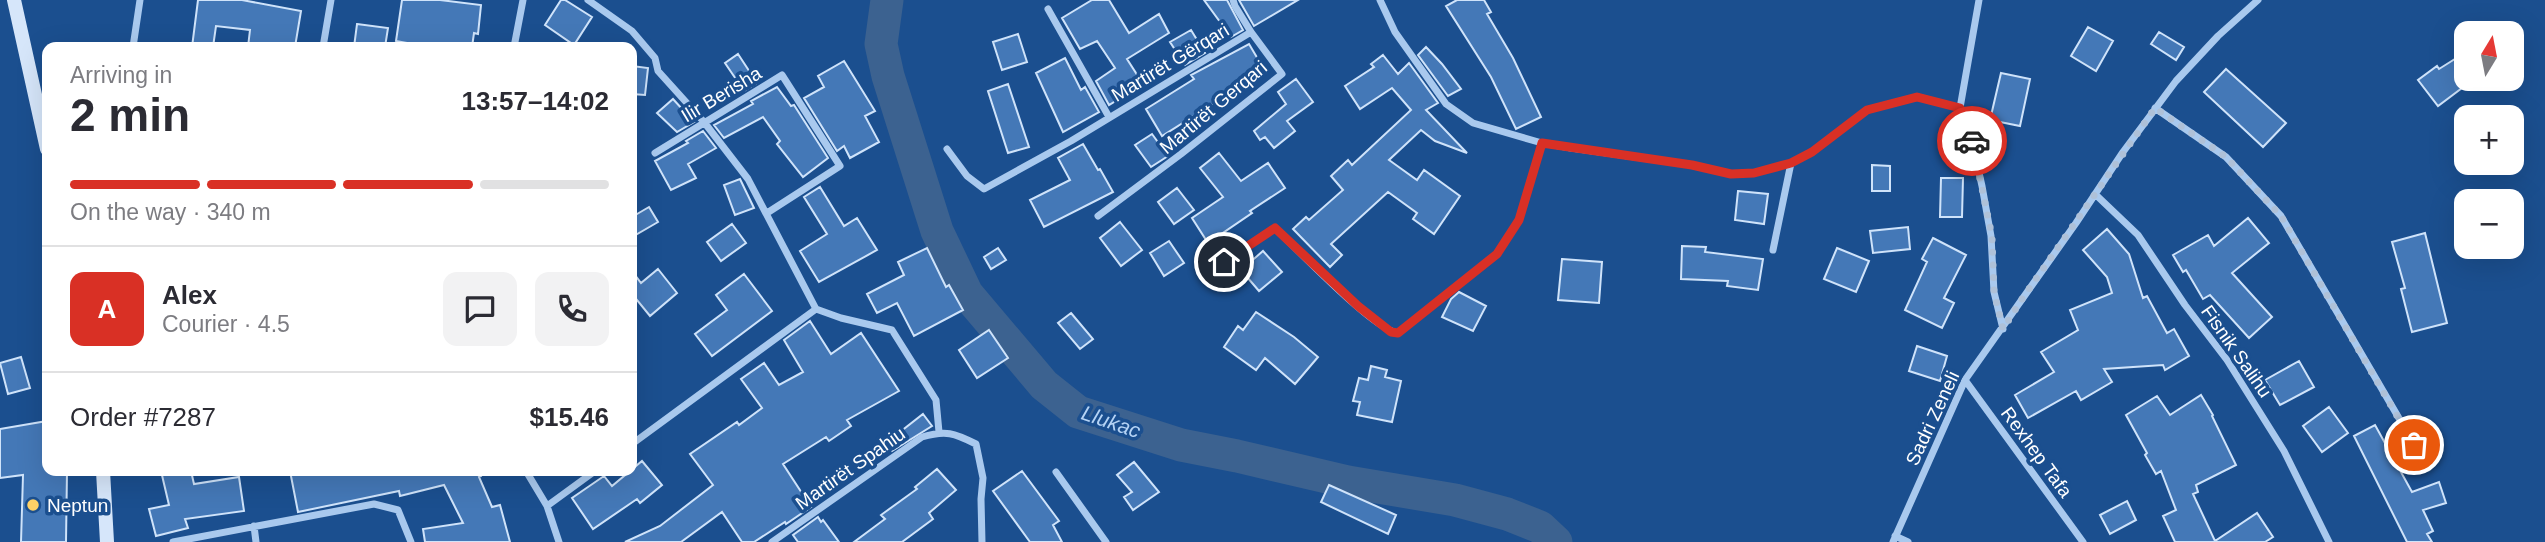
<!DOCTYPE html>
<html lang="en">
<head>
<meta charset="utf-8">
<style>
	:root { --surface:#fff; --page:#f2f2f3; --text:#2b2b33; --muted:#7c7c81; --line:#e1e1e2; --accent:#d93025 }
	body { margin:0; font-family:Helvetica,sans-serif; background:var(--page); color:var(--text); height:100vh; display:flex; flex-direction:column; font-size:26px; white-space:nowrap }
	* { box-sizing:border-box; margin:0 }
	p { font-size:23px; color:var(--muted) }
	.icon { flex:none; width:38px; height:38px; fill:none; stroke:currentColor; stroke-width:2; stroke-linecap:round; stroke-linejoin:round }
	.map { position:relative; flex:1; overflow:hidden }
	.side { position:absolute; left:42px; top:42px; width:595px; height:434px; display:flex; flex-direction:column; background:var(--surface); border-radius:14px; box-shadow:0 7px 28px #0002 }
	.side>* { flex:none }
	.needle { width:46px; rotate:10deg }
	.controls { position:absolute; left:2454px; top:21px; display:grid; gap:14px }
	.controls a { display:grid; place-items:center; width:70px; height:70px; border-radius:14px; background:var(--surface); box-shadow:0 7px 28px #0002; font-size:35px }
	.pin { position:absolute; display:grid; place-items:center; width:60px; height:60px; color:#fff; margin:-30px; border:4px solid #fff; border-radius:50%; box-shadow:0 2px 7px #0007 }
	.courier { position:absolute; display:grid; place-items:center; width:70px; height:70px; margin:-35px; border:5px solid #d93025; border-radius:50%; background:#fff; color:#222; box-shadow:0 2px 9px #0007 }
	.overview em { font-style:normal; font-weight:700 }
	.overview div { display:flex; flex-direction:column-reverse }
	.overview { display:flex; align-items:center; justify-content:space-between; height:119px; padding:0 28px }
	h1 { font-size:46px; font-weight:700; line-height:52px }
	.bar { display:grid; grid-template-columns:repeat(4,1fr); gap:10px 7px; align-content:center; height:84px; padding:0 28px }
	.bar i { height:9px; border-radius:5px; background:var(--line) }
	.bar .selected { background:var(--accent) }
	.bar p { grid-column:span 4 }
	.line { display:flex; align-items:center; gap:18px; padding:0 28px; border-top:2px solid var(--line) }
	.line div { flex:1 }
	.round { display:grid; place-items:center; flex:none; width:74px; height:74px; border-radius:14px; background:var(--page) }
	.map>svg:first-child { display:block }
	.lines { fill:none; stroke-linecap:round; stroke-linejoin:round }
	.river { stroke:#3c6290; stroke-width:33 }
	.building { fill:#4478b7; stroke:#cfe3fa; stroke-width:2 }
	.street { stroke:#a9c9ee; stroke-width:7 }
	.secondary { stroke:#d6e6fa; stroke-width:14 }
	.done { stroke:#afc1d8; stroke-width:7; stroke-dasharray:0 12.6 }
	.route { stroke:#d93025; stroke-width:9 }
	.poi-dot { fill:#ffd166; stroke:#1b4f8f; stroke-width:2.5 }
	.labels { text-anchor:middle; stroke-width:7; stroke-linejoin:round; paint-order:stroke }
	.street-label { font-size:19px; fill:#fff; stroke:#1b4f8f }
	.poi-label { font-size:19px; fill:#fff; stroke:#1b4f8f; text-anchor:start }
	.water-label { font-size:21px; font-style:italic; fill:#b5d3f5; stroke:#1b4f8f }
</style>
</head>
<body>
<div class="map">
<svg width="2545" height="542" viewBox="0 0 2545 542">
	<rect width="100%" height="100%" fill="#1b4f8f"/>
	<g class="lines">
		<path class="river" d="M887 0 881 44 888 76 937 231 967 294 1044 385 1078 412 1181 445 1237 456 1348 482 1455 500 1507 514 1540 527 1556 542"/>
	</g>
	<path class="building" d="M198 0H242L301 11 295 47H248L250 30 216 26 213 47H192Z
		M402 0H440L481 5 478 34 474 33 472 47H429L396 41Z
		M561 0H565L592 17 574 45 545 25Z
		M1092 0H1109L1129 33 1159 14 1169 33 1127 59 1143 84 1109 105 1096 81 1115 68 1097 41 1080 49 1062 18Z
		M1204 0H1227L1243 30 1231 37Z
		M1239 0H1298L1254 26Z
		M1457 0H1484L1491 12 1487 14 1513 58 1541 117 1516 129 1491 77 1446 6Z
		M357 24 388 28 385 47H354Z
		M2088 27 2113 41 2096 71 2071 56Z
		M1191 30 1205 53 1185 65 1170 42Z
		M2159 32 2184 47 2176 60 2151 44Z
		M1018 34 1027 62 1002 70 993 42Z
		M1249 44 1265 71 1162 136 1146 109 1194 79 1191 75Z
		M1426 47 1442 64 1461 89 1448 96 1418 55Z
		M2466 52V85L2438 106 2418 80 2437 66 2439 69Z
		M738 54 757 83 744 91 725 63Z
		M1383 55 1398 74 1409 63 1438 103 1426 110 1467 153 1435 141 1421 130 1389 160 1417 180 1424 170 1460 196 1434 234 1413 219 1417 213 1388 192 1331 244 1342 255 1330 267 1293 229 1306 217 1309 220 1343 190 1331 176 1348 160 1352 165 1411 110 1392 88 1360 109 1345 86 1374 67 1371 64Z
		M1065 58 1081 90 1085 87 1099 112 1063 132 1036 73Z
		M844 61 875 111 865 116 879 142 850 158 844 146 837 151 804 98 824 87 818 76Z
		M632 66 648 68 645 95 632 94Z
		M2226 69 2286 123 2263 147 2204 92Z
		M2001 73 2030 79 2020 126 1990 120Z
		M1296 79 1313 102 1287 121 1295 131 1274 148 1265 137 1260 140 1254 131 1286 104 1278 92Z
		M1008 84 1029 147 1008 153 988 91Z
		M777 87 791 106 794 105 828 158 803 177 777 144 780 141 763 117 724 138 714 125 753 104 751 101Z
		M673 99 694 122 677 132 657 113Z
		M703 131 716 148 688 164 696 178 671 190 655 161 688 143 686 141Z
		M1152 134 1168 156 1151 167 1135 145Z
		M1083 144 1098 170 1100 169 1113 192 1044 227 1030 200 1070 180 1058 158Z
		M1219 153 1241 181 1268 163 1285 188 1250 211 1252 213 1208 243 1192 218 1223 197 1200 168Z
		M1872 165 1890 166V191H1872Z
		M1941 178H1963L1962 217H1940Z
		M740 179 754 208 735 215 724 185Z
		M820 187 844 226 857 218 877 250 819 282 800 251 827 234 804 197Z
		M1177 188 1194 210 1174 224 1158 202Z
		M1738 191 1768 194 1764 224 1735 220Z
		M649 207 658 222 632 237V217Z
		M2248 218 2269 243 2232 273 2272 317 2249 338 2210 295 2203 299 2186 270 2183 272 2173 255 2208 235 2214 246Z
		M1120 222 1142 250 1121 266 1100 238Z
		M732 224 746 243 721 261 707 242Z
		M1908 227 1910 249 1873 253 1870 231Z
		M2107 229 2129 254 2143 298 2147 296 2167 333 2174 329 2189 356 2165 370 2163 365 2104 369 2112 382 2081 400 2076 391 2028 418 2015 395 2054 372 2041 352 2078 330 2070 310 2112 293 2107 277 2083 250Z
		M2425 233 2447 323 2412 332 2401 289 2405 288 2392 242Z
		M1933 238 1966 255 1944 298 1954 303 1942 328 1905 310 1927 262 1922 259Z
		M1169 241 1184 263 1164 276 1150 253Z
		M1682 246 1706 247 1705 252 1763 259 1758 290 1727 286 1728 281 1681 279Z
		M927 248 946 287 949 285 963 310 914 336 897 303 877 313 867 294 904 275 898 262Z
		M998 248 1006 260 991 269 984 257Z
		M1837 248 1869 261 1856 292 1824 279Z
		M1263 251 1282 272 1259 291 1241 270Z
		M1562 259 1602 262 1599 303 1558 300Z
		M658 269 677 293 650 316 632 294V271L641 283Z
		M744 274 772 311 712 356 695 334 727 310 716 295Z
		M1459 292 1486 306 1473 331 1442 317 1451 299Z
		M1256 312 1294 337 1318 357 1295 384 1265 358 1256 370 1224 347 1238 326 1243 330Z
		M1071 313 1093 339 1080 349 1058 323Z
		M810 321 831 354 861 333 899 391 847 420 851 426 829 441 826 437 783 464 811 507 786 524 785 522 754 542H742L722 512 681 542H625L660 526 713 485 690 454 737 422 739 425 762 408 741 379 764 363 779 385 803 372 784 340Z
		M989 330 1008 358 977 378 959 350Z
		M1917 346 1947 356 1940 381 1909 371Z
		M21 357 30 388 8 394 0 363Z
		M2299 361 2314 387 2280 405 2265 380Z
		M1371 366 1387 370 1385 377 1401 381 1392 422 1357 415 1360 402 1353 401 1359 378 1368 380Z
		M2201 395 2213 415 2212 416 2236 465 2196 485 2198 492 2193 494 2215 541 2257 513 2273 537 2265 542H2175L2163 516 2176 510 2161 471 2156 474 2145 455 2147 453 2126 415 2157 396 2170 415Z
		M2329 407 2348 433 2322 452 2303 426Z
		M923 414 932 426 892 451 886 443Z
		M47 421V471H67L66 542H21L23 475 0 478V429Z
		M2375 425 2412 492 2439 482 2446 503 2423 510 2433 531 2427 534 2432 542H2407L2354 436Z
		M642 461 662 485 640 503 637 499 593 529 572 498 604 476 612 486Z
		M1134 462 1159 492 1133 510 1124 497 1132 492 1117 475Z
		M937 469 956 490 929 513 933 519 902 542H854L885 519 881 515 917 489 915 487Z
		M161 471H191L194 484 239 477 244 511 185 519 188 528 156 536 149 509 169 505Z
		M290 471H480L481 476 479 477 492 507 500 505 510 542H425L423 529 463 523 444 485 400 496 399 491 298 512Z
		M1022 471 1059 521 1053 525 1062 542H1030L993 491Z
		M1329 485 1396 515 1388 534 1321 502Z
		M2127 501 2136 520 2110 534 2100 515Z
		M818 517 821 522 823 520 839 542H798L793 535Z"/>
	<g class="lines">
		<path class="street" d="M588 0 632 31 655 58 658 71 704 122 748 179 816 309
			M1380 0 1395 32 1446 104 1473 123 1542 143 1571 148 1692 165 1731 174 1754 173 1791 163 1812 152 1867 110 1917 97 1960 108 1973 146 1982 186 1991 236 1994 292 2003 329
			M1048 9 1109 117
			M133 47 140 0
			M323 47 331 0
			M514 47 523 0
			M1960 108 1979 0
			M2155 108 2226 157 2281 216 2428 468
			M947 149 967 176 984 189 1071 141 1251 32 1235 6 1233 0
			M655 153 782 75 840 166 767 213
			M2095 194 2138 235 2185 305 2227 360 2284 451 2329 542
			M1098 216 1181 154 1282 74 1251 32
			M1773 250 1791 163
			M1224 262 1275 228C1296 248 1375 331 1398 333L1497 254 1519 220 1542 143
			M816 309 841 318 892 330 936 400 939 432
			M1965 380 2083 542
			M632 444 816 309
			M526 471 547 506 559 542
			M1056 472 1106 542
			M547 506 595 471
			M254 526 256 542
			M1895 536 1908 542
			M173 542 374 504 398 510 411 542
			M772 542 922 437C946 430 954 433 976 444L983 478 981 499 982 542
			M1893 542 1965 380 2076 223 2123 152 2176 81 2218 36 2258 0"/>
		<path class="secondary" d="M14 0 47 149
			M103 471 107 542"/>
	</g>
	<g class="lines">
		<path class="done" d="M1972 141 1992 236 1994 292 2003 329 2022 299 2155 108 2226 157 2281 216 2414 445"/>
		<path class="route" d="M1224 262 1275 228 1358 306 1391 332 1398 333 1497 254 1519 220 1542 143 1692 165 1731 174 1754 173 1791 163 1812 152 1867 110 1917 97 1960 108 1972 141"/>
	</g>
	<circle class="poi-dot" cx="33" cy="505" r="7"/>
	<g class="labels">
		<g class="street-label">
			<text transform="translate(1170 62) rotate(-31)" y="7">Martirët Gërqari</text>
			<text transform="translate(721 94) rotate(-31)" y="7">Ilir Berisha</text>
			<text transform="translate(1213 107) rotate(-40)" y="7">Martirët Gerqari</text>
			<text transform="translate(2237 351) rotate(55)" y="7">Fisnik Salihu</text>
			<text transform="translate(1932 418) rotate(-65)" y="7">Sadri Zeneli</text>
			<text transform="translate(2037 452) rotate(54)" y="7">Rexhep Tafa</text>
			<text transform="translate(850 468) rotate(-35)" y="7">Martirët Spahiu</text>
		</g>
		<g class="poi-label">
			<text x="47" y="512">Neptun</text>
		</g>
		<g class="water-label">
			<text transform="translate(1111 422) rotate(19)" y="7">Llukac</text>
		</g>
	</g>
</svg>
<div class="controls">
<a><svg class="needle" viewBox="-14 -14 28 28"><path d="M0-13l5 13h-10z" fill="#e53935"/><path d="M0 13l5-13h-10z" fill="#7c7c81"/></svg></a>
<a>+</a>
<a>−</a>
</div>
<div class="pin" style="left:2414px;top:445px;background:#ea580c"><svg class="icon" aria-label="bag" viewBox="0 0 24 24"><path d="M5 8h14l-1 12H6zM9 8a3 3 0 0 1 6 0"/></svg></div>
<div class="pin" style="left:1224px;top:262px;background:#1f2937"><svg class="icon" aria-label="home" viewBox="0 0 24 24"><path d="M3 11l9-7 9 7M6 9v11h12V9"/></svg></div>
<div class="courier" style="left:1972px;top:141px"><svg class="icon" aria-label="car" viewBox="0 0 24 24"><path d="M5 17H2v-5l4-1 3-4h7l3 4 3 1v5h-3M9 17h6M6 11h13"/><circle cx="7" cy="17" r="2"/><circle cx="17" cy="17" r="2"/></svg></div>
<section class="side">
<div class="overview"><div><h1>2 min</h1><p>Arriving in</p></div><em>13:57–14:02</em></div>
<div class="bar"><i class="selected"></i><i class="selected"></i><i class="selected"></i><i></i><p>On the way · 340 m</p></div>
<div class="line" style="height:126px"><b class="round" style="background:var(--accent);color:#fff">A</b><div><b>Alex</b><p>Courier · 4.5</p></div><a class="round"><svg class="icon" aria-label="chat" viewBox="0 0 24 24"><path d="M4 5h16v11H9l-5 4z"/></svg></a><a class="round"><svg class="icon" aria-label="phone" viewBox="0 0 24 24"><path d="M5 4h4l2 5-3 2q2 4 5 5l2-3 5 2v4C11 20 4 13 5 4z"/></svg></a></div>
<div class="line" style="height:91px"><div>Order #7287</div><b>$15.46</b></div>
</section>
</div>
</body>
</html>
